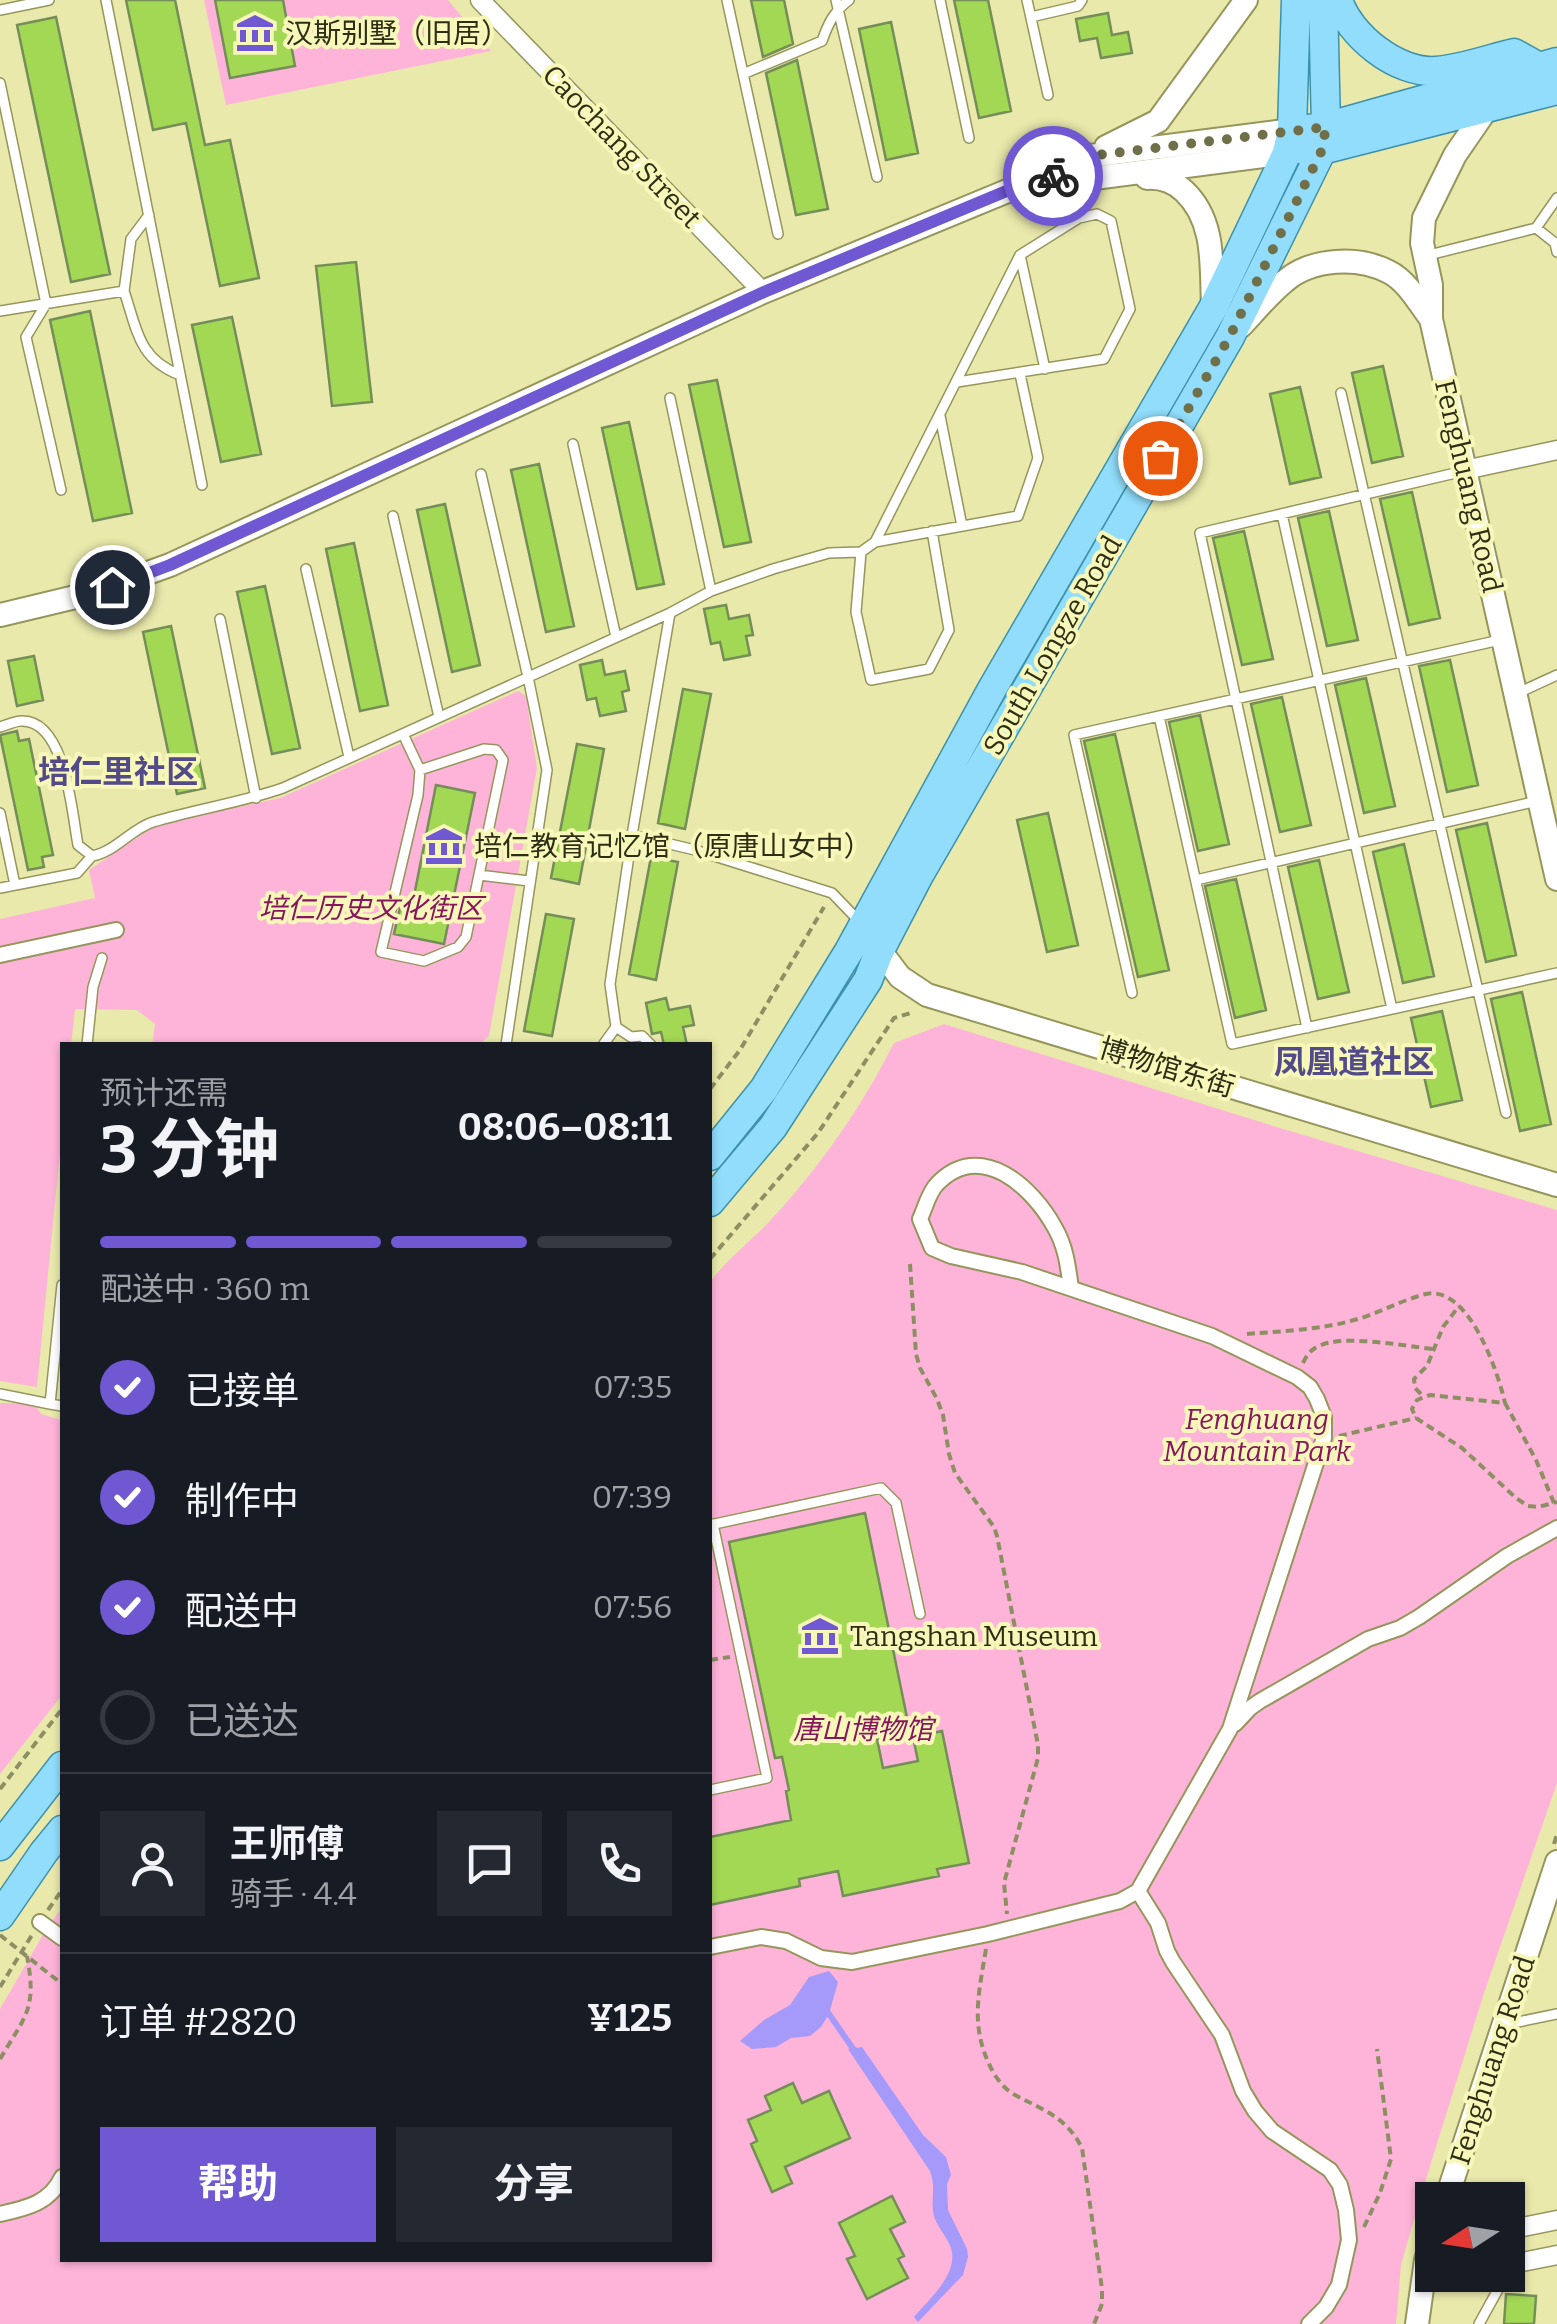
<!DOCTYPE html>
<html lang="zh">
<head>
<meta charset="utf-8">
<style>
	:root { --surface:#171b24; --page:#242831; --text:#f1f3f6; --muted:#9ea1a6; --line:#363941; --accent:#7058d2 }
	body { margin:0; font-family:Bitter,"Noto Sans SC",serif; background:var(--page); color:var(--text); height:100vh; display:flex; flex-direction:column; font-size:38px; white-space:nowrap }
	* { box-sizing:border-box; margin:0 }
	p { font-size:32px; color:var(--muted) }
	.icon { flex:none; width:55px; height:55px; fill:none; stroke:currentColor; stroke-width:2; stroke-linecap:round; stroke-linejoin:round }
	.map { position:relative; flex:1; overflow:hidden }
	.sheet { position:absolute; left:60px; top:1042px; width:652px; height:1220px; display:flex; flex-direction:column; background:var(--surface); border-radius:0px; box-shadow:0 2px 8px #0004 }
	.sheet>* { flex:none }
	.needle { width:65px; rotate:258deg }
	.buttons { position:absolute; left:1415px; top:2182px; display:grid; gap:20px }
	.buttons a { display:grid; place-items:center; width:110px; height:110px; border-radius:0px; background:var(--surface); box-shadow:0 2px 8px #0004; font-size:50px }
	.pin { position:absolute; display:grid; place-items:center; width:85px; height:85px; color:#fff; margin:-42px; border:5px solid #fff; border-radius:50%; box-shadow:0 2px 10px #0007 }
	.courier { position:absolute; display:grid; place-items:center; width:100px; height:100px; margin:-50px; border:8px solid #7058d2; border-radius:50%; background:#fff; color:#222; box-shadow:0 2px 12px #0007 }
	.head em { font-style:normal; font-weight:700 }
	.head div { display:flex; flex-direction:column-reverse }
	.head { display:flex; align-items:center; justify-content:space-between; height:170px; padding:0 40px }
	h1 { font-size:65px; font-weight:700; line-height:75px }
	.bar { display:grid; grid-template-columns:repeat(4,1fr); gap:15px 10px; align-content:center; height:120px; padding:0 40px }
	.bar i { height:12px; border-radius:8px; background:var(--line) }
	.bar .current { background:var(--accent) }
	.bar p { grid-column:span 4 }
	.line { display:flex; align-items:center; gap:25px; padding:0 40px; border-top:2px solid var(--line) }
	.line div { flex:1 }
	.round { display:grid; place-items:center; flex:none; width:105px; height:105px; border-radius:0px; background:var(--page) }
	ol { padding:0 40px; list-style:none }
	li { display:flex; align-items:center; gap:30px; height:110px }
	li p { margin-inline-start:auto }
	li .icon { padding:10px; border-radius:50%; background:var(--accent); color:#fff; stroke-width:4 }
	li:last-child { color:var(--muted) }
	li i { width:55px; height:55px; border:5px solid var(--line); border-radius:50% }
	.cta { display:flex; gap:20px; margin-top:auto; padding:20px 40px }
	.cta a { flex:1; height:115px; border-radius:0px; background:var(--accent); color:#fff; font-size:40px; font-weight:700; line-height:115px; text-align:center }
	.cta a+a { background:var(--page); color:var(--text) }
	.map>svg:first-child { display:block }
	.green { fill:#feb4d9 }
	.water { fill:#a59af9 }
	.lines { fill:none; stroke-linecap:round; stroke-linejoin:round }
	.stream { stroke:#a59af9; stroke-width:6 }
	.building { fill:#a3d854; stroke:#758d59; stroke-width:2.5 }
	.service-casing { stroke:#96965c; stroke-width:12 }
	.pedestrian-casing { stroke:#96965c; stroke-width:18 }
	.minor-casing { stroke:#96965c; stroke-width:21 }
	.tertiary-casing { stroke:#96965c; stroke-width:26 }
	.primary-casing { stroke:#3e91aa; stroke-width:31 }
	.path { stroke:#8e8e63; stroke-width:4; stroke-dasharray:8 5; stroke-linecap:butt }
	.service { stroke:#fff; stroke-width:9 }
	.pedestrian { stroke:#fff; stroke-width:14 }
	.minor { stroke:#fff; stroke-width:18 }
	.tertiary { stroke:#fff; stroke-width:22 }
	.primary { stroke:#91ddfb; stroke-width:28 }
	.path-bridge { stroke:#8e8e63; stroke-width:4; stroke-dasharray:8 5; stroke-linecap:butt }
	.done { stroke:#6f6f4a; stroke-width:10; stroke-dasharray:0 18 }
	.route { stroke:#7058d2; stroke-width:12 }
	.labels { text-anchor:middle; stroke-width:8; stroke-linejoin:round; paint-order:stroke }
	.poi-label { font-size:28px; fill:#2e2e16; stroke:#f6f7b9; text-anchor:start }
	.street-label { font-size:28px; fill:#2e2e16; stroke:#f6f7b9 }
	.park-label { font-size:28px; font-style:italic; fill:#87175d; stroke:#f6f7b9 }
	.quarter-label { font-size:32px; font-weight:bold; fill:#534a89; stroke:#f6f7b9 }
</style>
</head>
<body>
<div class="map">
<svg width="1557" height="2324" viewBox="0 0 1557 2324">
	<rect width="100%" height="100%" fill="#e9e9ac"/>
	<path class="green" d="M204 0H448L491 51 226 105Z
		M518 691 526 696 537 768 489 1036 479 1045H152L155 1024 137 1010 75 1009 71 1045H62V1131L37 1387 0 1381V919L95 898 89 870 156 825 280 798Z
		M944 1024 1283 1129 1557 1210V1783L1483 1996 1421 2195 1401 2265 1396 2324H0V2009L48 1926 62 1908V2260H710V1282C727 1259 750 1242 770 1221 820 1167 861 1108 894 1043Z
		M0 1403H34L41 1414 62 1420V1695L0 1774Z"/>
	<path class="water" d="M829 1971 838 1982 829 2014 821 2027 810 2036 791 2038 776 2047 752 2049 740 2041 764 2020 790 2005 809 1977Z
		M862 2047 923 2135 946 2157 951 2175 947 2184 948 2210 967 2249 968 2257 963 2275 918 2322 914 2317C929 2299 959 2274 951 2248 947 2237 939 2229 935 2219 929 2204 937 2189 930 2171L848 2049Z"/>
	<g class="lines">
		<path class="stream" d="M829 2014 856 2053"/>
	</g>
	<path class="building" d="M126 0H175L205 145 230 140 259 278 220 286 186 123 153 130Z
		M215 0H283L295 66 230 78Z
		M751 0H784L793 44 763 57Z
		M954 0H988L1011 111 979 118Z
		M1108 13 1112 35 1128 32 1132 53 1101 58 1097 38 1080 41 1076 19Z
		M56 17 110 274 71 282 17 25Z
		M891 22 918 153 886 160 859 29Z
		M797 60 828 209 796 215 766 73Z
		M356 262 372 402 332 406 316 266Z
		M90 311 132 513 93 521 50 320Z
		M232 317 261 454 221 462 192 325Z
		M1383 366 1403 456 1372 463 1352 373Z
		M717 380 751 542 724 547 689 385Z
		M1300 387 1321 477 1290 484 1270 394Z
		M629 422 664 584 637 589 602 428Z
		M539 464 574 626 546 632 511 470Z
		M1412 492 1440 618 1409 625 1380 499Z
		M445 504 480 665 452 672 417 510Z
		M1329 511 1358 640 1327 646 1298 518Z
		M1244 531 1273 659 1242 665 1213 538Z
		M354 543 388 705 360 711 326 549Z
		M265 586 300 748 272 754 237 592Z
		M726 605 729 619 749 615 753 635 746 636 750 655 724 660 720 642 711 644 704 609Z
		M171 626 205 788 177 794 143 632Z
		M34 656 43 700 17 706 8 661Z
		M602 660 605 675 625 671 629 690 622 692 626 711 600 716 596 698 587 700 580 665Z
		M1450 660 1478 785 1447 792 1419 666Z
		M1366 678 1395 806 1364 813 1335 685Z
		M683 689 711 694 685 829 658 823Z
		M1282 697 1311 825 1280 832 1251 704Z
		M1200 715 1229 844 1198 851 1169 722Z
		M17 731 19 741 29 739 53 855 42 857 44 867 28 870 0 735Z
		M1115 734 1169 970 1138 977 1084 741Z
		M577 744 604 749 579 884 551 878Z
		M436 785 475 793 444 944 394 934 402 899 413 901Z
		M1048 813 1078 945 1047 952 1017 820Z
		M1487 823 1516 955 1486 962 1456 830Z
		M1404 844 1434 976 1403 983 1373 852Z
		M651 857 678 862 656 980 629 974Z
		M1319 860 1349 992 1318 999 1288 867Z
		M1236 879 1266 1010 1235 1018 1205 886Z
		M546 914 574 919 552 1036 524 1031Z
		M1522 992 1551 1124 1520 1131 1491 999Z
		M666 998 669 1010 690 1006 694 1025 683 1027 687 1045H664L661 1032 652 1034 646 1003Z
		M1442 1011 1462 1100 1431 1107 1411 1018Z
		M865 1513 910 1732 877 1739 883 1768 918 1761 913 1737 942 1731 969 1863 937 1869 939 1876 843 1896 838 1871 799 1879 800 1886 710 1905V1837L791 1820 786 1791 789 1790 782 1757 775 1758 729 1542Z
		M793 2083 802 2103 829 2091 850 2138 785 2167 792 2183 772 2192 751 2144 757 2141 748 2120 771 2110 765 2096Z
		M892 2196 905 2222 890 2229 904 2256 898 2259 908 2278 867 2299 847 2259 855 2256 839 2223Z
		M1506 2294 1536 2296 1534 2324H1504Z"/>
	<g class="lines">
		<g class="service-casing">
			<path id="service" d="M106 0 202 485
				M727 0 778 234
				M836 0 877 177
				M940 0 969 138
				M1027 0 1048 95
				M0 10 49 0
				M1031 17 1078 6 1082 0
				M743 74 822 41C828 24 834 11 849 0
				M0 83 46 304 26 337 61 490
				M1536 228 1557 198
				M1020 255 1045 369
				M1425 256 1536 228 1555 243 1557 252
				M124 291 131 239 149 215
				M0 311 124 291C137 329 138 359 180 375
				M1341 393 1506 1113
				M670 398 711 591
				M940 416 962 526
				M573 444 616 637
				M481 474 528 677 547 770 506 1045
				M1282 514 1392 1009
				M393 516 439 717
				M875 542 1018 516 1038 458 1020 374
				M861 552 856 612 871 680 929 669 949 630 932 531
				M306 569 349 757
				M220 619 256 798
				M1518 693 1557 675
				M1159 716 1232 1044 1557 973
				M0 727C7 725 17 720 23 721 66 722 72 814 78 845L92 856C115 852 131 829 153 822 196 809 240 803 283 788L670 613 711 591 773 569 829 553 861 552 875 542 1020 255 1079 218 1097 214 1111 221 1130 309 1104 359 957 382
				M403 734 420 770 418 795 381 952 424 961 458 947 466 937 503 760 496 750 484 749 420 770
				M0 813 15 885
				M632 835 695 850 832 893 859 921
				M479 875 529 881
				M1196 880 1537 801
				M0 888 77 873 92 856
				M1132 993 1074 735 1500 640
				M616 1027 631 1037 642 1036 651 1045
				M1307 1028 1200 533 1464 471
				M87 1045 93 987 102 958
				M603 1045 616 1027 610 984 632 835 670 613
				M62 1285 50 1404 62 1406
				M0 1394 50 1404
				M710 1525 881 1488 896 1503 920 1614
				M710 1790 767 1778 713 1524
				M1508 2024 1557 2014
				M1479 2324 1506 2275"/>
		</g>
		<g class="pedestrian-casing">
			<path id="pedestrian" d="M0 955 116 930
				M1235 1724 1250 1708 1260 1701 1368 1639 1400 1628 1419 1617 1507 1556 1557 1528
				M1138 1891 1158 1923 1167 1951 1173 1962 1222 2035 1243 2091 1255 2111 1272 2131 1330 2170 1340 2185 1346 2210 1349 2240 1339 2285 1326 2307 1309 2324
				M40 1922 62 1938
				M710 1947 761 1937 786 1941 821 1958 852 1962 988 1934 1120 1901 1138 1891 1230 1729 1324 1438V1417L1317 1399 1310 1387 1297 1377 1212 1336 1022 1272 951 1256 932 1248 920 1219C925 1208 929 1192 937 1184 980 1139 1032 1186 1055 1228 1066 1247 1068 1267 1071 1288
				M0 2214C27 2208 50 2203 62 2177"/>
		</g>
		<g class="minor-casing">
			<path id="minor" d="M480 0 763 292
				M1465 470 1557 450
				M1508 2230 1557 2220
				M1508 2260 1512 2264 1557 2255"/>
		</g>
		<g class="tertiary-casing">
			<path id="tertiary" d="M1488 107 1455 155 1424 218 1422 243 1431 285V319L1557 879
				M1106 147 1158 121 1246 0
				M1057 175 1090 156 1292 130
				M1147 178C1161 177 1174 182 1184 191 1216 221 1211 266 1213 306
				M1241 326C1255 311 1269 294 1285 281 1312 258 1358 256 1389 272 1407 281 1419 303 1431 319
				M0 615 92 593 170 565 763 292 1017 187 1057 175 1079 180 1287 153
				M872 940 900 977 927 995 1557 1185
				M1446 2200 1557 1862
				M1417 2324 1426 2260 1432 2240"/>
		</g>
		<g class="primary-casing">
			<path id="primary" d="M1338 0C1349 35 1397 74 1436 71 1462 69 1489 59 1514 53L1539 67
				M1308 129 1326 127 1557 62
				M1306 151 1322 150 1557 90
				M710 1156 764 1089 849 951 992 689 1213 308 1287 153 1292 130 1296 0
				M710 1202 773 1127 868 980 879 952 918 877 1230 337 1322 150 1326 127 1323 0
				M0 1846 62 1766
				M0 1916 44 1852 62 1830"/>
		</g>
		<path class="path" d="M710 1089 740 1050 824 907
			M710 1259 818 1133 894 1018 914 1012
			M910 1264 916 1354 920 1368 937 1399 943 1415 949 1454 955 1473 994 1527 997 1536 1038 1745V1758L1004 1883 1007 1914
			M1247 1334C1282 1331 1319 1330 1354 1320 1378 1314 1401 1300 1426 1294 1469 1285 1498 1372 1505 1403
			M1303 1363C1307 1355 1310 1350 1319 1346 1343 1334 1405 1346 1433 1349
			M1421 1394 1415 1388 1414 1379 1427 1366 1443 1327 1459 1306
			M1339 1436 1416 1418
			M1554 1503 1536 1460 1505 1403 1430 1395 1417 1400 1412 1409 1416 1418 1462 1448 1516 1498 1528 1506 1538 1507 1557 1502
			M710 1660 730 1657
			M0 1789 62 1709
			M1554 1844 1557 1834
			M48 1910 62 1890
			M986 1949C979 1992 970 2025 990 2066 995 2077 1004 2089 1015 2095 1045 2111 1066 2117 1082 2148L1102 2289V2304L1094 2324
			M0 1987 32 1935
			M0 2059C26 2015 37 2009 27 1956
			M1364 2227 1380 2193 1391 2159 1377 2049"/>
		<use href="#service" class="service"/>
		<use href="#pedestrian" class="pedestrian"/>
		<use href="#minor" class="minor"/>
		<use href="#tertiary" class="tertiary"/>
		<use href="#primary" class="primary"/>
		<path class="path-bridge" d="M0 1935 62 1984"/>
	</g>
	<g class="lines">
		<path class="done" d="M1053 176 1090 156 1326 127 1322 150 1230 336 1160 458"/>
		<path class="route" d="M112 587 170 565 764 292 1016 187 1053 176"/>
	</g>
	<defs>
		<g id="museum-bare" transform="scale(3)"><path d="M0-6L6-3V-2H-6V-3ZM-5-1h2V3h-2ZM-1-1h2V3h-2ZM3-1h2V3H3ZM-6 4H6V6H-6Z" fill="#7058d2" stroke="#f6f7b9" stroke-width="2.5" paint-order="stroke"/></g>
	</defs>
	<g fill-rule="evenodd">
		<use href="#museum-bare" x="255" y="33"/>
		<use href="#museum-bare" x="444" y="846"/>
		<use href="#museum-bare" x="820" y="1636"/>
	</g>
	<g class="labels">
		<g class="poi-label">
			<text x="285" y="43">汉斯别墅（旧居）</text>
			<text x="474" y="856">培仁教育记忆馆 （原唐山女中）</text>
			<text x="850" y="1646">Tangshan Museum</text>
		</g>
		<g class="street-label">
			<text transform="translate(622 146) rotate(46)" y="10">Caochang Street</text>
			<text transform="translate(1469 486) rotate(77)" y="10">Fenghuang Road</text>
			<text transform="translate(1052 645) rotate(-60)" y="10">South Longze Road</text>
			<text transform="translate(1167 1067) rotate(17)" y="10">博物馆东街</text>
			<text transform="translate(1492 2060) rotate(-72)" y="10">Fenghuang Road</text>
		</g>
		<g class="park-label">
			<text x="371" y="918">培仁历史文化街区</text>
			<text x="1257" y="1429">Fenghuang<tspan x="1257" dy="32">Mountain Park</tspan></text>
			<text x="863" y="1739">唐山博物馆</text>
		</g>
		<g class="quarter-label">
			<text x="118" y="783">培仁里社区</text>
			<text x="1354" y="1073">凤凰道社区</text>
		</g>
	</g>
</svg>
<div class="buttons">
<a><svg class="needle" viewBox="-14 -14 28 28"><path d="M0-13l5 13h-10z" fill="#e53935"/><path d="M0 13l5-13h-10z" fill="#9ea1a6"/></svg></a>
</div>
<div class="pin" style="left:1160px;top:458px;background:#ea580c"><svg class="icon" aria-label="bag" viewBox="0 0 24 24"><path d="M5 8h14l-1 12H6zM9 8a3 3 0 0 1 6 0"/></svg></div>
<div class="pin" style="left:112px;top:587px;background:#1f2937"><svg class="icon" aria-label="home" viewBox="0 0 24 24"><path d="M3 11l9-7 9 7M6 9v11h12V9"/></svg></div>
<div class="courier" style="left:1053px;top:176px"><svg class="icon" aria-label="bike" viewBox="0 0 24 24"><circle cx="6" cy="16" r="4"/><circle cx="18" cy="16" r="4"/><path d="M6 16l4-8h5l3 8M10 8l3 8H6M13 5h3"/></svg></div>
<section class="sheet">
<div class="head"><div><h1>3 分钟</h1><p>预计还需</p></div><em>08:06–08:11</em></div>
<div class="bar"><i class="current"></i><i class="current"></i><i class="current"></i><i></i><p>配送中 · 360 m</p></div>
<ol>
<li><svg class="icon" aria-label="check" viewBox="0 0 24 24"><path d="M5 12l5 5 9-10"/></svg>已接单<p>07:35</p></li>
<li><svg class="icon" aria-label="check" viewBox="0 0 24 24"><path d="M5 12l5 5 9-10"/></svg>制作中<p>07:39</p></li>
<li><svg class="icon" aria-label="check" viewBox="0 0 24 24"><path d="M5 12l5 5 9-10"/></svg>配送中<p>07:56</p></li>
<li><i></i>已送达</li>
</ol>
<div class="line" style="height:180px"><a class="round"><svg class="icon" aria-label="person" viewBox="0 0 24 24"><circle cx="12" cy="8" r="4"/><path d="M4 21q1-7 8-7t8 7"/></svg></a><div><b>王师傅</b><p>骑手 · 4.4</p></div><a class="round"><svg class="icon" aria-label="chat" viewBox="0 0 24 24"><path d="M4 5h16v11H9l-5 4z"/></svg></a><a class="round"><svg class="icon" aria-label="phone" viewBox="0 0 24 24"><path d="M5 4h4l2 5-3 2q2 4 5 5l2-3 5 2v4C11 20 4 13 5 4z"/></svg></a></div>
<div class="line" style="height:130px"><div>订单 #2820</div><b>¥125</b></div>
<div class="cta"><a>帮助</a><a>分享</a></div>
</section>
</div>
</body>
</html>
